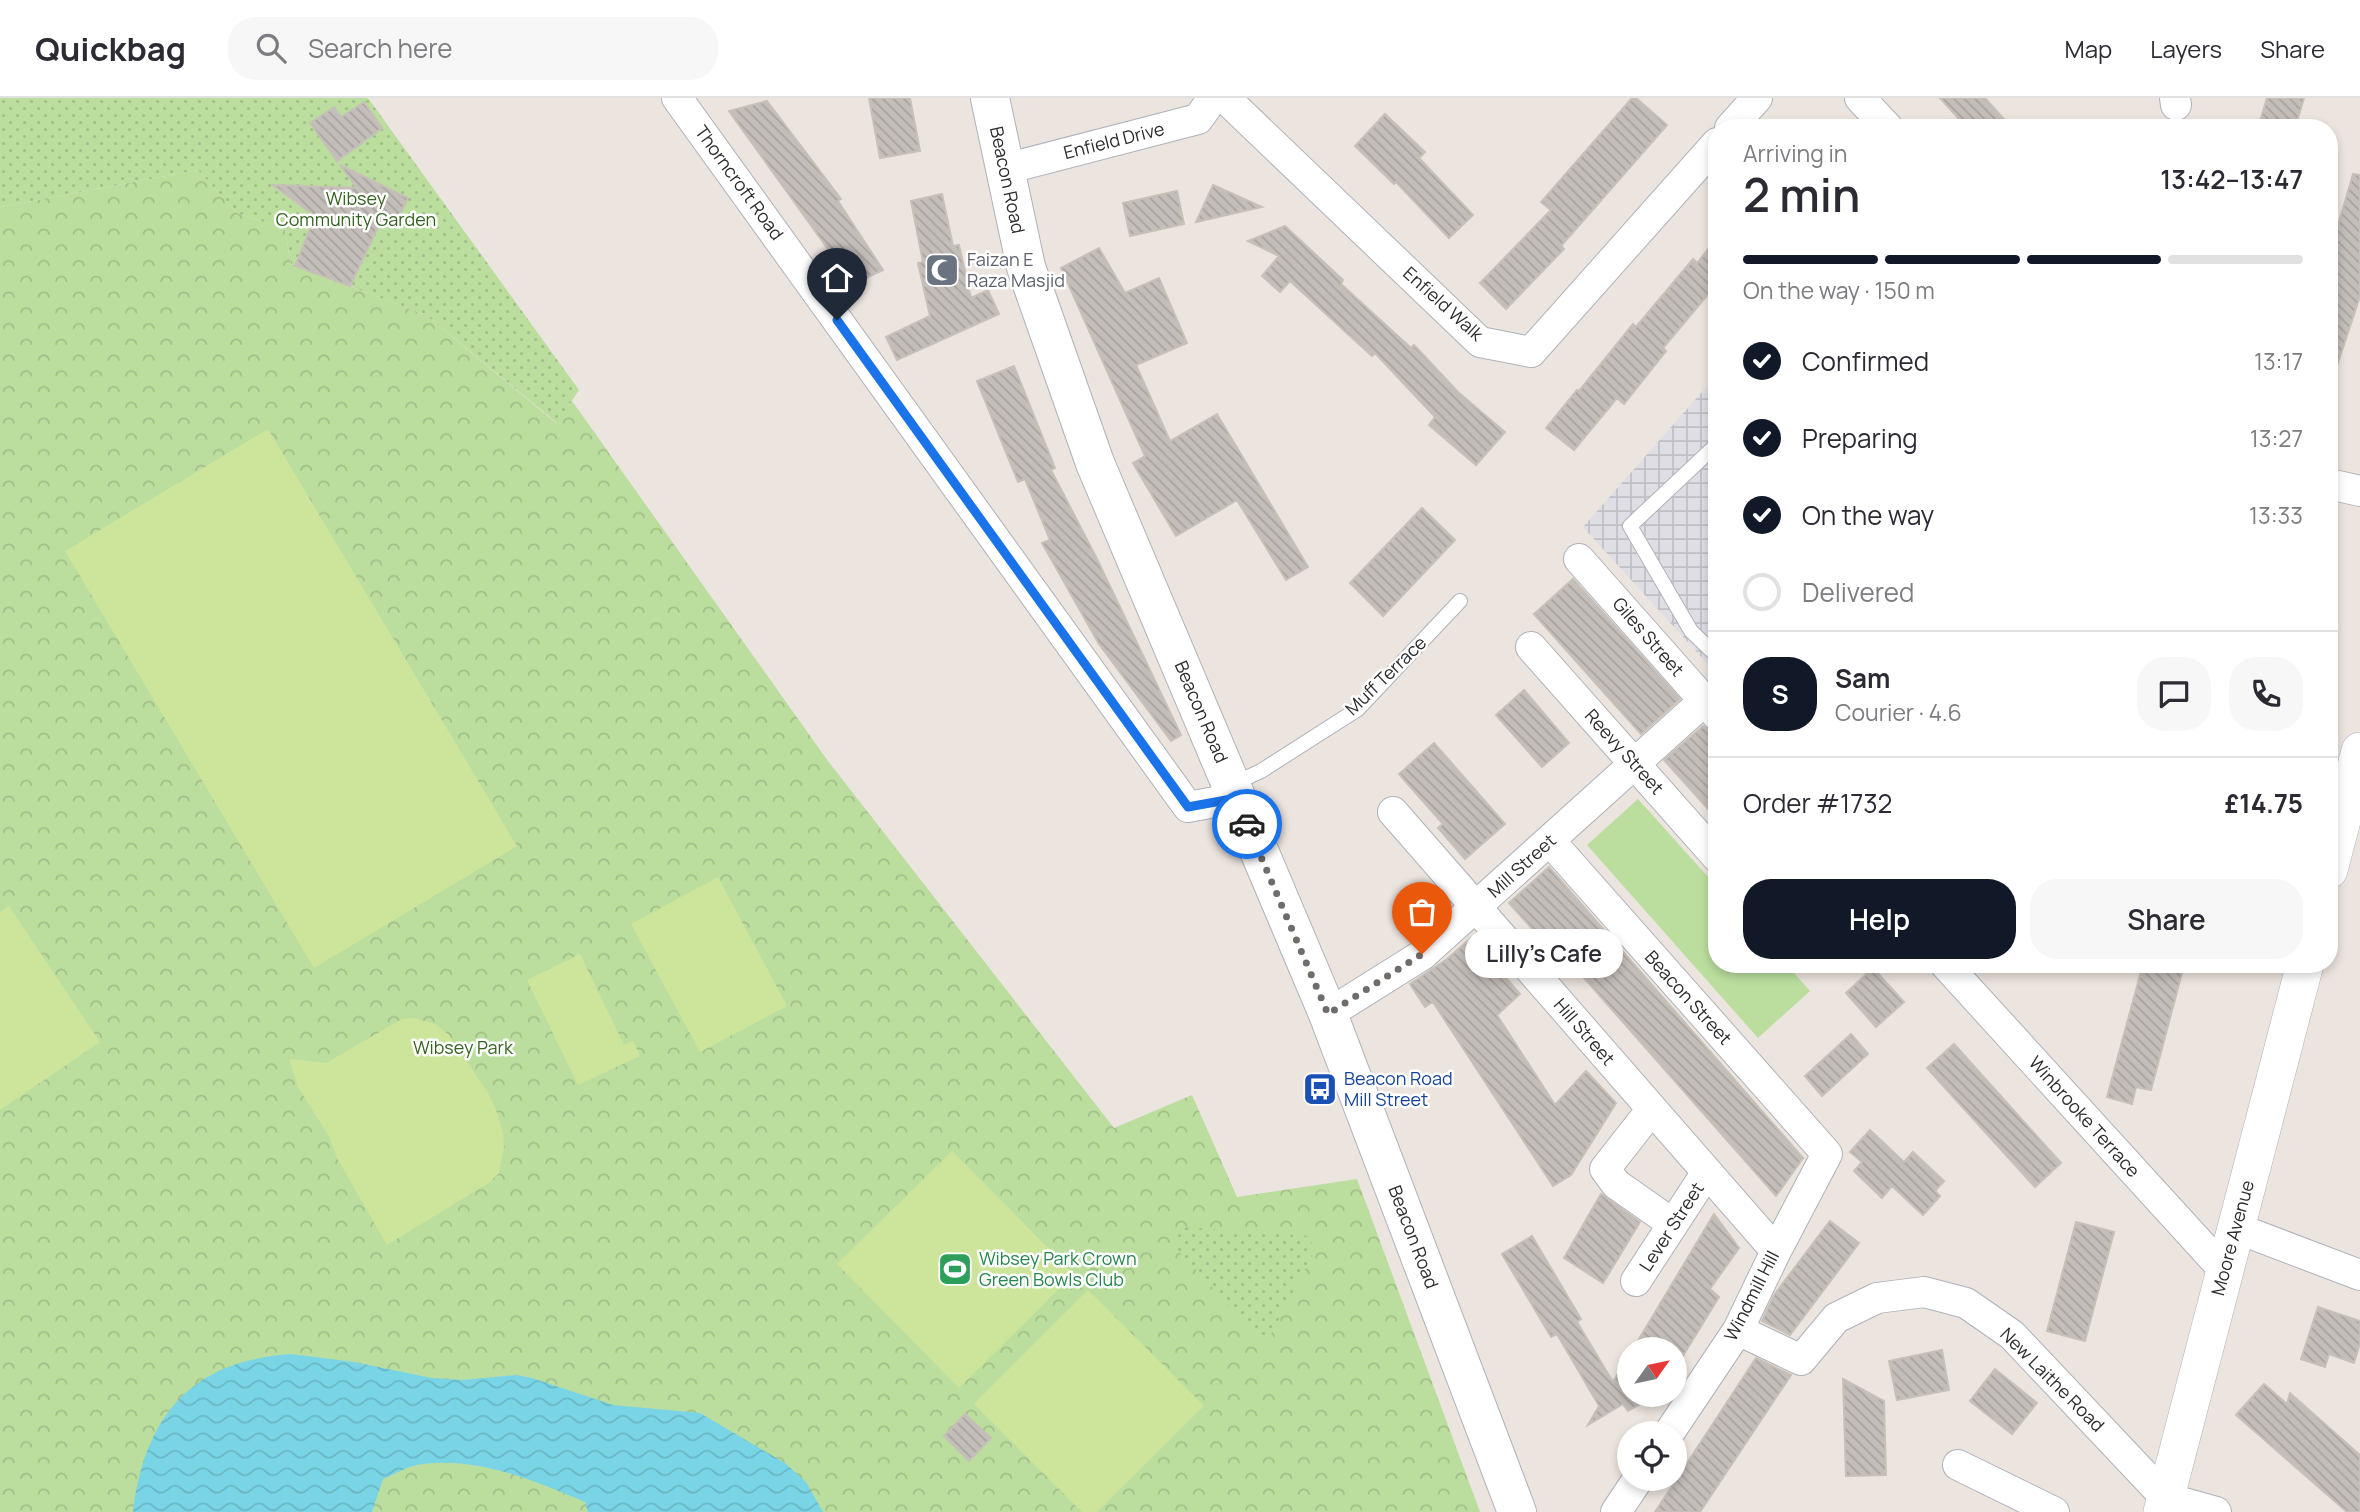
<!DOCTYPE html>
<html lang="en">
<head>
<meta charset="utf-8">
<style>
	:root { --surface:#fff; --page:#f7f7f7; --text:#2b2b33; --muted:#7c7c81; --line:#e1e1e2; --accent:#111827 }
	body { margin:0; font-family:Manrope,sans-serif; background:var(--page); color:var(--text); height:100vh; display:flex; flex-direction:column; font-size:26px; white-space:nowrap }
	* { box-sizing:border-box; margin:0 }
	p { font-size:23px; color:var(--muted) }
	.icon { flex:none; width:38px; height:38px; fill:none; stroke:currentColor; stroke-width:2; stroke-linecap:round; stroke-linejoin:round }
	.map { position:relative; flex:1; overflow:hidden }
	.drawer { position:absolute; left:1708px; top:21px; width:630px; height:854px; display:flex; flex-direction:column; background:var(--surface); border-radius:28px; box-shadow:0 4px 10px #0003 }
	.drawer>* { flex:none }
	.needle { width:46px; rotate:57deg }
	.fabs { position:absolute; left:1617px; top:1239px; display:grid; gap:14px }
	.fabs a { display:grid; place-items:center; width:70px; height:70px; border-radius:50%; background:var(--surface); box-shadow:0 4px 10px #0003; font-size:35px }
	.pin { position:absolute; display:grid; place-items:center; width:60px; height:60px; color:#fff; margin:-72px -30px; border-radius:50% 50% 50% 0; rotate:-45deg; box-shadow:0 0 7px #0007 }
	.pin .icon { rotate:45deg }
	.courier { position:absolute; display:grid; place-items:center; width:70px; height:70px; margin:-35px; border:5px solid #1a73e8; border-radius:50%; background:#fff; color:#222; box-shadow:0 2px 9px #0007 }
	.bubble { position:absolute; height:49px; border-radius:24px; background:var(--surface); box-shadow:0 4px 10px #0003; font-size:23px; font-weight:600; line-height:49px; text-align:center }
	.head em { font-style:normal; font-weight:600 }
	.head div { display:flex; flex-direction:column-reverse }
	.head { display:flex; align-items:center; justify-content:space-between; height:119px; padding:0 35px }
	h1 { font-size:46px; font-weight:600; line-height:52px }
	.bar { display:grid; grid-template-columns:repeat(4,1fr); gap:10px 7px; align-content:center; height:84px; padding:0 35px }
	.bar i { height:9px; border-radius:5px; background:var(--line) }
	.bar .on { background:var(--accent) }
	.bar p { grid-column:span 4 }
	.line { display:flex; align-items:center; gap:18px; padding:0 35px; border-top:2px solid var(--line) }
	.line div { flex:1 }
	.round { display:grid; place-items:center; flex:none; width:74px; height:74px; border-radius:28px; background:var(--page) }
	ol { padding:0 35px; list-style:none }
	li { display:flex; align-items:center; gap:21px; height:77px }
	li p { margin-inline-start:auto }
	li .icon { padding:7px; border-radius:50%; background:var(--accent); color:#fff; stroke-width:4 }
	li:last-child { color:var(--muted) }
	li i { width:38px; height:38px; border:4px solid var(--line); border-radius:50% }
	.primary-button { display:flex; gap:14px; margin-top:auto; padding:14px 35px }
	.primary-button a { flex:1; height:80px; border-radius:28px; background:var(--accent); color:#fff; font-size:28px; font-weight:600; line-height:80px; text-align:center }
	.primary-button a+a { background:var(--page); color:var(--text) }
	header { display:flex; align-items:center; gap:42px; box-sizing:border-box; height:98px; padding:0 35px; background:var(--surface); border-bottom:2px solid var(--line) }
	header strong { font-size:33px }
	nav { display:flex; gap:38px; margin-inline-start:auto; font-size:24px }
	.search { width:490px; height:63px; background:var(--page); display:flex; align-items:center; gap:18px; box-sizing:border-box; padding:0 24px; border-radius:28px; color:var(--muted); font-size:26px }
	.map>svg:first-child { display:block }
	.industrial { fill:url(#industrial-grid) }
	.grass { fill:#bbde9e }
	.park { fill:url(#park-crowns) }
	.garden { fill:url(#garden-dots) }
	.pitch { fill:#cde59b }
	.water { fill:url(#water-waves) }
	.building { fill:url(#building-back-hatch); stroke:#c7c0b8; stroke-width:2 }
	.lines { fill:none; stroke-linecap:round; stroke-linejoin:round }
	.service-casing { stroke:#aeb2ba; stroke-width:16 }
	.minor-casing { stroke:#aeb2ba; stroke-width:32 }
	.tertiary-casing { stroke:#aeb2ba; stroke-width:38 }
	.secondary-casing { stroke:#aeb2ba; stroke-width:40 }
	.service { stroke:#fff; stroke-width:14 }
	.minor { stroke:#fff; stroke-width:30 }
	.tertiary { stroke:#fff; stroke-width:37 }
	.secondary { stroke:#fff; stroke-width:38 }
	.done { stroke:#6f6c6a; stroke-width:7; stroke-dasharray:0 12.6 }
	.route { stroke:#1a73e8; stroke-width:9 }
	.labels { text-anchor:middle; stroke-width:5; stroke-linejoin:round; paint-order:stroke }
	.street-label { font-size:18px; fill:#2b2b2b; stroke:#fff }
	.park-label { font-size:18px; fill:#356320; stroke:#fff }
	.worship-label { font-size:18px; fill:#5b616d; stroke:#fff; text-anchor:start }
	.transit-label { font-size:18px; fill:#164399; stroke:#fff; text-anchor:start }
	.leisure-label { font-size:18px; fill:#27864d; stroke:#fff; text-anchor:start }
</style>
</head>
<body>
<header>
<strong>Quickbag</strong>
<div class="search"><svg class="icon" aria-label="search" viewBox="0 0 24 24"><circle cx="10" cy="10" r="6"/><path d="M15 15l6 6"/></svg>Search here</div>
<nav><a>Map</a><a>Layers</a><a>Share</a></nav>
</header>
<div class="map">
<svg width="2360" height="1414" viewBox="0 0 2360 1414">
	<defs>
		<pattern id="industrial-grid" width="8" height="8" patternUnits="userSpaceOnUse" patternTransform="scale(1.75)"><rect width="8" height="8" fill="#dfdee5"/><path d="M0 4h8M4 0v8" fill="none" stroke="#c0bfc5"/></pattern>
		<pattern id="park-crowns" width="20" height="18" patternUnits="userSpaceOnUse" patternTransform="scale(1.75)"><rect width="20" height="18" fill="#bbde9e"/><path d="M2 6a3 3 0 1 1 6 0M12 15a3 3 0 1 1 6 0" fill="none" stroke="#a1bf88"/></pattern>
		<pattern id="garden-dots" width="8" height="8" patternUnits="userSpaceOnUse" patternTransform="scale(1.75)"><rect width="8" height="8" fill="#bbde9e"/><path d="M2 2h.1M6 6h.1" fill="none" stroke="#a1bf88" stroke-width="1.8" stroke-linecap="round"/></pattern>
		<pattern id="water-waves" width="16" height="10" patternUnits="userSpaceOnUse" patternTransform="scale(1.75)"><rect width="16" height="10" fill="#79d5e6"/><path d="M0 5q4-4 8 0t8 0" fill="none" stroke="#69b7c5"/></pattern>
		<pattern id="building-back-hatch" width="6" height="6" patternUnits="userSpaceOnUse" patternTransform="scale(1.75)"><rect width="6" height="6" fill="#c4beba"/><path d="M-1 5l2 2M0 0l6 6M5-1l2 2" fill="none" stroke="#a9a3a0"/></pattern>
	</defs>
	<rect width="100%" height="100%" fill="#ece4de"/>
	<path class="industrial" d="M1717 277V576L1583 429Z"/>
	<path class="grass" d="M1638 701 1717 789V866H1786L1810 893 1758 940 1587 747Z"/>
	<path class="park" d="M198 72 237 115 285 131 291 166 426 217 556 325 572 303 828 663 1114 1030 1192 997 1237 1099 1357 1081 1480 1414H0V109Z"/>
	<path class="garden" d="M0 0H368L579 292 557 325 426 217 291 166 285 131 237 115 198 72 0 109Z
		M1180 1129 1310 1138 1314 1154 1268 1242 1264 1243 1256 1237 1177 1151 1173 1137Z"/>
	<path class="pitch" d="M268 331 517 748 314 870 65 453Z
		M718 779 787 908 700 954 631 826Z
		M9 808 100 944 0 1012V814Z
		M580 856 624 947 633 943 640 958 578 987 527 882Z
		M414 920 435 926 449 937 488 995 496 1012 503 1035 504 1049 499 1075 490 1084 387 1147 337 1060 329 1038 298 989 289 961 326 965 402 921Z
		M952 1053 1074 1176 959 1290 837 1166Z
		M1088 1192 1204 1308 1097 1414H1082L974 1306Z"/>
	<path class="water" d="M291 1256 354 1264 432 1280 463 1282 516 1277 532 1280 613 1307 700 1315 785 1365 806 1384 823 1414H588L585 1404C535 1383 479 1359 423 1366 410 1367 395 1376 383 1381L372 1414H133C145 1318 191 1263 291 1256Z"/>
	<path class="building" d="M869 0H910L920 53 880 60Z
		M1632 0H1636L1667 27 1561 148 1564 151 1506 211 1480 185 1551 112 1541 104Z
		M1940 0H1985L2012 30H1967Z
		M2267 0H2304L2295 30H2258Z
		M767 3 841 101 838 103 883 172 853 186 729 13Z
		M364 4 382 30 337 63 310 25 334 9 341 19Z
		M1385 16 1425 54 1419 60 1473 117 1449 140 1396 84 1394 86 1355 48Z
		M340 67 408 100 394 129 381 123 350 188 295 168 315 118 273 87 357 90Z
		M2353 76 2360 77V198L2334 277H2329V158Z
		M1213 87 1262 109 1196 124Z
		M1177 93 1184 126 1130 138 1123 105Z
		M942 96 953 148 959 147 971 200 988 192 999 216 897 262 886 239 930 218 918 165 923 164 911 103Z
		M1285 128 1343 182 1341 186 1411 250 1414 247 1458 294 1505 334 1476 367 1429 327 1435 319 1375 255 1372 258 1290 183 1280 194 1262 178 1279 158 1248 143Z
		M1717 140V186L1663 250 1666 253 1624 306 1617 300 1574 352 1546 330 1577 292 1579 293 1633 226 1636 229 1693 161 1697 165Z
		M1099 150 1125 195 1159 180 1187 245 1136 267 1170 343 1217 316 1308 469 1286 482 1237 402 1176 438 1133 365 1145 358 1061 170Z
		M1014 268 1055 370 1051 372 1097 461 1181 637 1171 643 1099 546 1042 445 1050 442 1025 381 1018 384 977 283Z
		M1422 410 1455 442 1383 518 1350 485Z
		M1573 481 1680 601 1641 636 1534 516Z
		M1524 592 1569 645 1542 669 1496 617Z
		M1703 628 1711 633 1717 634V721L1664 662Z
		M1434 645 1505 726 1465 761 1438 730 1443 726 1399 676Z
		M1549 769 1803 1060 1776 1098 1541 831 1536 835 1509 805Z
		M1471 840 1520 896 1497 917 1555 1007 1586 973 1616 1005 1571 1077 1553 1088 1433 904 1425 909 1410 886 1447 861Z
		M2143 866H2164L2183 871 2151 992 2136 989 2132 1006 2107 999Z
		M1873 870 1904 904 1876 929 1846 895Z
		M1851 936 1868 956 1822 998 1805 978Z
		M1954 946 2061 1065 2035 1089 1927 970Z
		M1870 1032 1904 1064 1913 1054 1944 1083 1935 1093 1940 1098 1923 1117 1892 1088 1882 1100 1854 1073 1862 1064 1850 1054Z
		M1601 1096 1640 1124 1603 1185 1564 1160Z
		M1714 1116 1739 1150 1710 1191 1719 1199 1675 1271V1251H1633Z
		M1830 1123 1859 1145 1790 1237 1762 1223 1774 1197Z
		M2076 1124 2114 1134 2085 1243 2047 1233Z
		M1532 1138 1581 1221 1577 1224 1613 1284 1629 1257V1297H1656L1628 1313 1623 1306 1588 1327 1599 1308 1557 1236 1551 1239 1502 1156Z
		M2318 1209 2360 1223V1245L2354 1265 2329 1256 2325 1269 2301 1261Z
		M1942 1252 1949 1292 1897 1302 1889 1263Z
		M1756 1260 1791 1277 1700 1414H1655Z
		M1995 1271 2037 1305 2012 1336 1970 1303Z
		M1843 1281 1884 1303 1886 1377 1846 1378Z
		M2264 1286 2287 1306 2290 1295 2360 1357V1414H2347L2236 1317Z
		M965 1316 991 1340 969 1363 944 1338Z"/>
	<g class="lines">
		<g class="service-casing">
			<path id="service" d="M1717 352 1714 349 1630 428 1691 533 1717 558
				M1233 686 1261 673 1358 611 1460 503"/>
		</g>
		<g class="minor-casing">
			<path id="minor" d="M677 0 1188 709 1237 700
				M1225 0 1480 244 1531 254 1717 45
				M1860 0 1888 30
				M2175 0 2176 7
				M1730 30 1757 0
				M1005 71 1198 21 1213 0
				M2329 386 2360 393
				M1579 461 1717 617
				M1531 549 1717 759
				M1393 714 1776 1153
				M1550 743 1827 1056 1776 1153 1738 1232 1669 1335
				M1945 866 2224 1172
				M1328 916 1422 857 1704 603
				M1652 1011 1605 1071 1616 1086 1673 1126
				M2236 1130 2360 1177
				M1636 1183 1707 1074
				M1738 1232 1801 1262 1836 1220 1877 1200 1924 1194 1966 1205 2012 1237 2166 1400 2216 1414
				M1958 1367 2054 1414
				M1616 1414 1638 1381"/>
		</g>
		<g class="tertiary-casing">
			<path id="tertiary" d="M2329 772 2360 653
				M2162 1414 2305 866"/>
		</g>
		<g class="secondary-casing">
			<path id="secondary" d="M990 0 1026 169 1095 365 1328 916 1517 1414"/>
		</g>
		<use href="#service" class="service"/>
		<use href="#minor" class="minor"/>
		<use href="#tertiary" class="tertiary"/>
		<use href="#secondary" class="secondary"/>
	</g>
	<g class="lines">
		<path class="done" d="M1247 726 1328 916 1422 856"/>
		<path class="route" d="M837 222 1188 709 1237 700 1247 726"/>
	</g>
	<defs>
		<g id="mosque-square" transform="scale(1.75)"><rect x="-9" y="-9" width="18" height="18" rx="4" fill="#6b7280" stroke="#fff"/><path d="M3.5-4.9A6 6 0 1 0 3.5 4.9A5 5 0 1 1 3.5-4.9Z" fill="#fff"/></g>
		<g id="bus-square" transform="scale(1.75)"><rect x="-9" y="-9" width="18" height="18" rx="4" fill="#1a4fb4" stroke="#fff"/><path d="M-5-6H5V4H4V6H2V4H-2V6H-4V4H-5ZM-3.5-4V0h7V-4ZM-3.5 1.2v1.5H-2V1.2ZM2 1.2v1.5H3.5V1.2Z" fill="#fff"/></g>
		<g id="stadium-square" transform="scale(1.75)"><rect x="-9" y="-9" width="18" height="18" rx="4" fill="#2e9e5b" stroke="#fff"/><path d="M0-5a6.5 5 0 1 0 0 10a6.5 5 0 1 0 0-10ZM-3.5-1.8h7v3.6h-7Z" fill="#fff"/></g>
	</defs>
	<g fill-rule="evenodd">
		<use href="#mosque-square" x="942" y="172"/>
		<use href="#bus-square" x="1320" y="991"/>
		<use href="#stadium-square" x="955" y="1171"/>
	</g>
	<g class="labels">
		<g class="street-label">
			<text transform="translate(1114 43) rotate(-14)" y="6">Enfield Drive</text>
			<text transform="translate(1007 82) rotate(78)" y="6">Beacon Road</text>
			<text transform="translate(739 85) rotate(54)" y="6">Thorncroft Road</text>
			<text transform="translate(1443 206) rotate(42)" y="6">Enfield Walk</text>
			<text transform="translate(1648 539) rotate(49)" y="6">Giles Street</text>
			<text transform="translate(1386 578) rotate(-44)" y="6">Muff Terrace</text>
			<text transform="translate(1201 614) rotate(67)" y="6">Beacon Road</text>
			<text transform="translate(1624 654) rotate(48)" y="6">Reevy Street</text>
			<text transform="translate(1522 768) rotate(-42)" y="6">Mill Street</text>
			<text transform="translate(1688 900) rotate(48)" y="6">Beacon Street</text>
			<text transform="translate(1584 934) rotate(49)" y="6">Hill Street</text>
			<text transform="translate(2084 1019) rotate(48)" y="6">Winbrooke Terrace</text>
			<text transform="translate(1672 1129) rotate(-57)" y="6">Lever Street</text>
			<text transform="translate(1413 1139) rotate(69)" y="6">Beacon Road</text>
			<text transform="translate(2233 1140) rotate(-75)" y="6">Moore Avenue</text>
			<text transform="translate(1752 1198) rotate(-63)" y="6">Windmill Hill</text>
			<text transform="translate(2052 1282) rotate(45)" y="6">New Laithe Road</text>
		</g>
		<g class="park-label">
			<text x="356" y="107">Wibsey<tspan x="356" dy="21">Community Garden</tspan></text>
			<text x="463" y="956">Wibsey Park</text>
		</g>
		<g class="worship-label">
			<text x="967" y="168">Faizan E<tspan x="967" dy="21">Raza Masjid</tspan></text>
		</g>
		<g class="transit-label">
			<text x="1344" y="987">Beacon Road<tspan x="1344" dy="21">Mill Street</tspan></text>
		</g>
		<g class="leisure-label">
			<text x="979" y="1167">Wibsey Park Crown<tspan x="979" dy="21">Green Bowls Club</tspan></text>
		</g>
	</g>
</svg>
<div class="fabs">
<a><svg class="needle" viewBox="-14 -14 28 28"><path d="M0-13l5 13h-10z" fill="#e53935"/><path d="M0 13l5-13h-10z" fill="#7c7c81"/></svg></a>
<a><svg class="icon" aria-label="locate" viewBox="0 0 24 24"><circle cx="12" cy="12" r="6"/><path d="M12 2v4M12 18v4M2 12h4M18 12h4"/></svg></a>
</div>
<div class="pin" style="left:1422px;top:856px;background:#ea580c"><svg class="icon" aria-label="bag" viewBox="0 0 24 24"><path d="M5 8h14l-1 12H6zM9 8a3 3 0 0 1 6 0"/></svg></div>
<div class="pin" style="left:837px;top:222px;background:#1f2937"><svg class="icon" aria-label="home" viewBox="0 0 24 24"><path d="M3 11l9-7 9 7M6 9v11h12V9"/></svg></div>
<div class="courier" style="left:1247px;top:726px"><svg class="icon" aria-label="car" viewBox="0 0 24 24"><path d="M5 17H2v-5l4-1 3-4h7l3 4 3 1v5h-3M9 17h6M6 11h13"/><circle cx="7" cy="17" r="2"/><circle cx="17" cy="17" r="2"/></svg></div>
<div class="bubble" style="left:1465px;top:831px;width:158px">Lilly's Cafe</div>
<section class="drawer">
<div class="head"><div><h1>2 min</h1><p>Arriving in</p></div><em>13:42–13:47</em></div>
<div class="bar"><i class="on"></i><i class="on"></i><i class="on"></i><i></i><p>On the way · 150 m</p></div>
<ol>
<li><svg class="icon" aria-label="check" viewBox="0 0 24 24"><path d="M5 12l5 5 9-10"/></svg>Confirmed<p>13:17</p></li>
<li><svg class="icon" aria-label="check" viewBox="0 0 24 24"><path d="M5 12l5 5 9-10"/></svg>Preparing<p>13:27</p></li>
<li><svg class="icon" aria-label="check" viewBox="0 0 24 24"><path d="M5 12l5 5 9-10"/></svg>On the way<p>13:33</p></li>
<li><i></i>Delivered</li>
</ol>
<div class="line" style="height:126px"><b class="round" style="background:var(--accent);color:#fff">S</b><div><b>Sam</b><p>Courier · 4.6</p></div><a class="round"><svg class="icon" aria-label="chat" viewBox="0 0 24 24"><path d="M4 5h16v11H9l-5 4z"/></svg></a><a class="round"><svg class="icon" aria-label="phone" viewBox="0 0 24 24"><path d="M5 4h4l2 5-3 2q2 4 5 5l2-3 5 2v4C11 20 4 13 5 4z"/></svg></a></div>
<div class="line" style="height:91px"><div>Order #1732</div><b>£14.75</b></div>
<div class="primary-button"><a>Help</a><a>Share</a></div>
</section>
</div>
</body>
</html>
